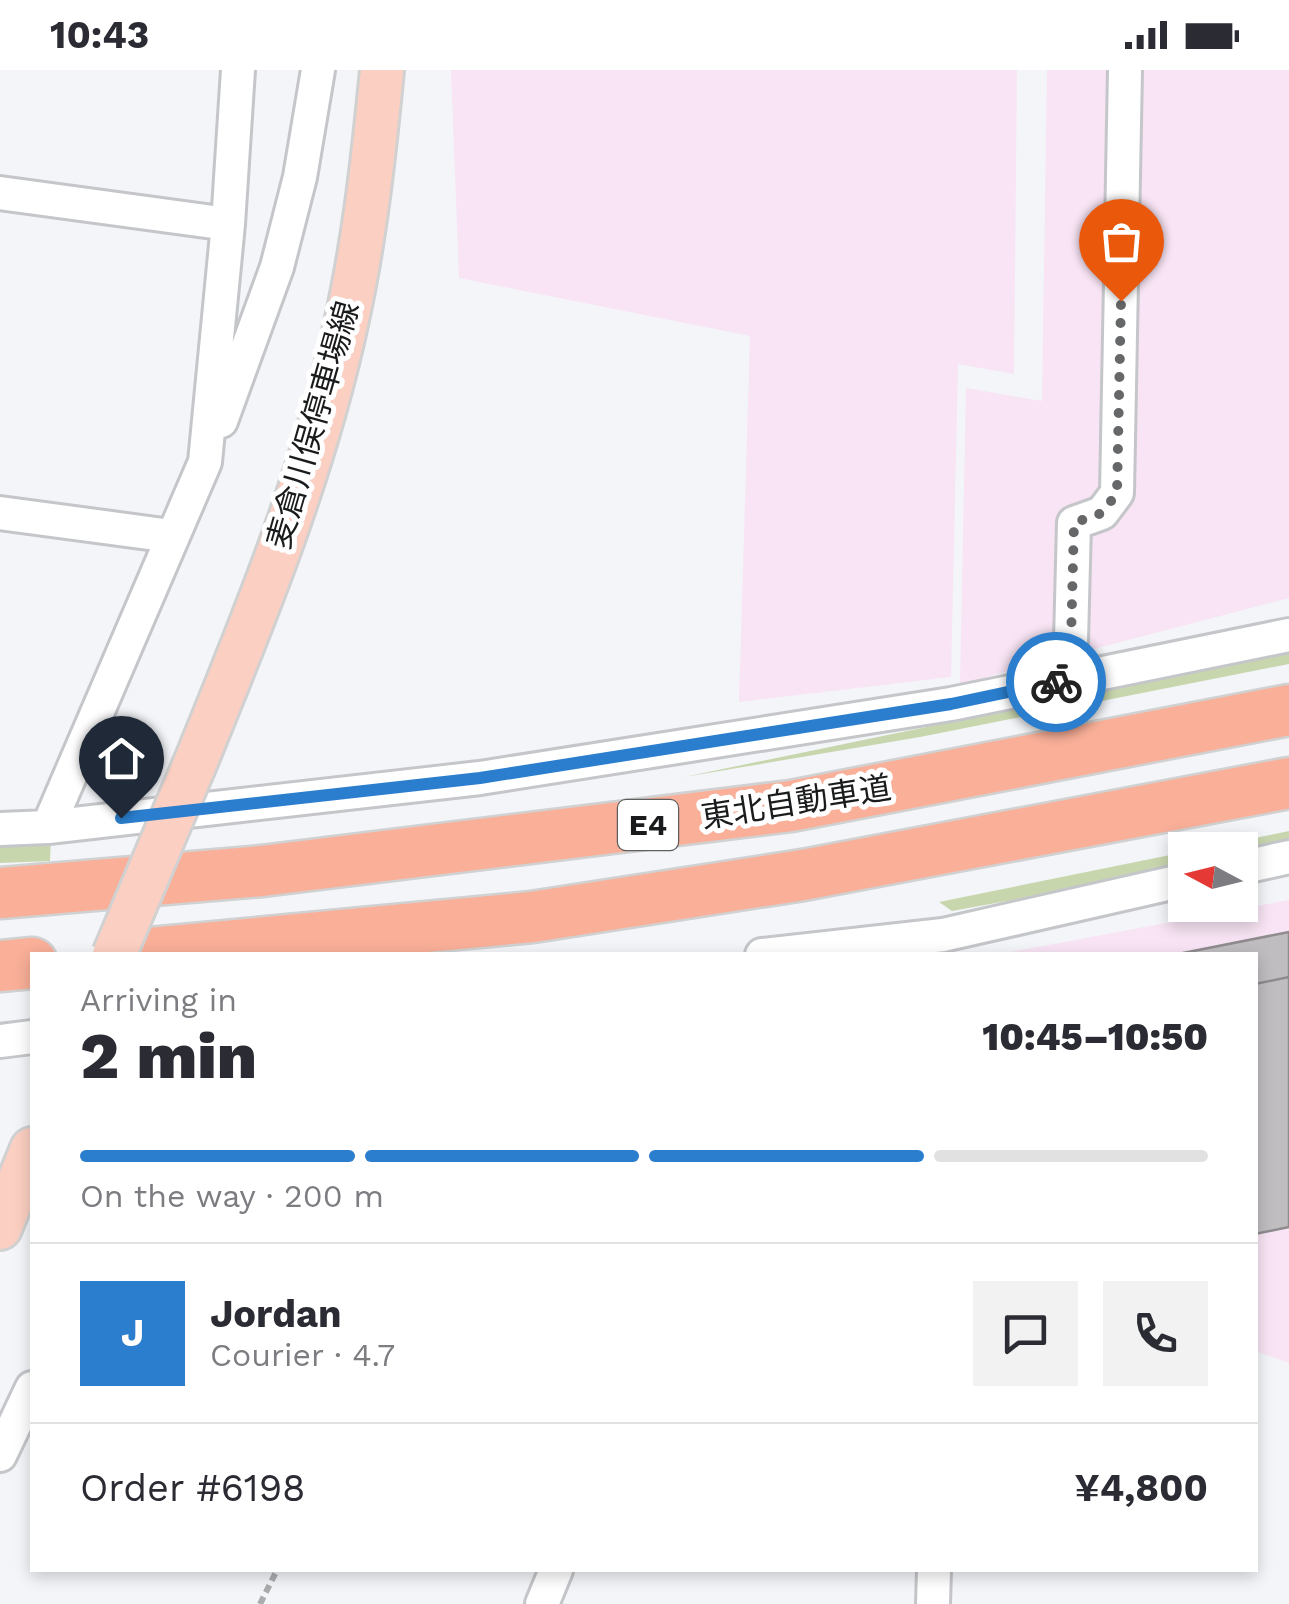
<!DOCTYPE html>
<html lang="en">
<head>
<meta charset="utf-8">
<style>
	:root { --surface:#fff; --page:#f2f2f3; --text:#2b2b33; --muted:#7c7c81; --line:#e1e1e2; --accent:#2a7ecd }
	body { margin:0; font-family:"Work Sans","Noto Sans JP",sans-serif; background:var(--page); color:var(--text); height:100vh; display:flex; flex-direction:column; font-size:38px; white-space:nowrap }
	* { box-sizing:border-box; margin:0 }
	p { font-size:32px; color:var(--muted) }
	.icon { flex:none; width:55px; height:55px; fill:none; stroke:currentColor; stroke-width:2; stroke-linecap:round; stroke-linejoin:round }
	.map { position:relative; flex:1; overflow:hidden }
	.panel { position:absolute; left:30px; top:882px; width:1228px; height:620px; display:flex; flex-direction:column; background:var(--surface); border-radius:0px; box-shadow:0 5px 15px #0003 }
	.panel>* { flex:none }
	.needle { width:65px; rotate:277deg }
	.tools { position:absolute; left:1168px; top:762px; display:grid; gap:20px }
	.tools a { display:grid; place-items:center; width:90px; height:90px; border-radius:0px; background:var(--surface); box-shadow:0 5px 15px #0003; font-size:50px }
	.pin { position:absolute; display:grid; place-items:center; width:85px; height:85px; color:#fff; margin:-102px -42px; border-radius:50% 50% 50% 0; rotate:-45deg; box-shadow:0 0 10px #0007 }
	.pin .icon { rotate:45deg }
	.courier { position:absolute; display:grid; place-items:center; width:100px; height:100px; margin:-50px; border:8px solid #2a7ecd; border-radius:50%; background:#fff; color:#222; box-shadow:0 2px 12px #0007 }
	.summary em { font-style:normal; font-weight:800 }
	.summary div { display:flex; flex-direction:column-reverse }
	.summary { display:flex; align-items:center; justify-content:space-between; height:170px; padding:0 50px }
	h1 { font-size:65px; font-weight:800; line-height:75px }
	.bar { display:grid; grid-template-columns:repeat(4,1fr); gap:15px 10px; align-content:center; height:120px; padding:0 50px }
	.bar i { height:12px; border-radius:8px; background:var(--line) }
	.bar .on { background:var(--accent) }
	.bar p { grid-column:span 4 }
	.line { display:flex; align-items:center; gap:25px; padding:0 50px; border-top:2px solid var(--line) }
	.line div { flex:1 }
	.round { display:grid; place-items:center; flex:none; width:105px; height:105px; border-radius:0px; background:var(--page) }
	.status { display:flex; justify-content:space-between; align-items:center; height:70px; padding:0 50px; background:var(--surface); direction:ltr }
	.status svg { height:28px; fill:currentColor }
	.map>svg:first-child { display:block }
	.industrial { fill:#f8e4f4 }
	.green { fill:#c8d6ae }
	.building { fill:#c0bdc0; stroke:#8f8c8f; stroke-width:2.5 }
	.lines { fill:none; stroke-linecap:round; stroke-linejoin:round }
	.minor-casing { stroke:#c4c6c9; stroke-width:38 }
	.major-casing { stroke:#d1d1d2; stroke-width:48 }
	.highway-casing { stroke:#d1d1d2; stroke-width:55 }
	.path { stroke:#aaacae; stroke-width:6; stroke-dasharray:8 5; stroke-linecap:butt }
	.minor { stroke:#fff; stroke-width:32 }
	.major { stroke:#fbcfc1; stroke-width:42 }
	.highway { stroke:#f9af98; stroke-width:50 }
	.major-bridge-casing { stroke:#d1d1d2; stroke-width:48; stroke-linecap:butt }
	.major-bridge { stroke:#fbcfc1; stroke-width:42 }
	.done { stroke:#666769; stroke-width:10; stroke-dasharray:0 18 }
	.route { stroke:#2a7ecd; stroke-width:12 }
	.labels { text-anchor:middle; stroke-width:10; stroke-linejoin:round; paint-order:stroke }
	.shield { fill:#fff; stroke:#5f5f60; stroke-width:2.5 }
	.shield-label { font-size:30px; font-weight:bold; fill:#1a1b1c }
	.street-label { font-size:32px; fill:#1a1b1c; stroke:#fff }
</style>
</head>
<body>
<div class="status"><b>10:43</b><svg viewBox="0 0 49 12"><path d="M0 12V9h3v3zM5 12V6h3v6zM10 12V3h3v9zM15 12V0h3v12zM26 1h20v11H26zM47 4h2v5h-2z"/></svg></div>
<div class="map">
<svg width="1289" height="1534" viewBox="0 0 1289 1534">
	<rect width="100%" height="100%" fill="#f3f5f8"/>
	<path class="industrial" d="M451 0H1017L1014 304 958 294 951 607 739 632 750 266 459 208Z
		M1047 0H1289V528L960 614 966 318 1042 331Z
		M1289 830V1293L1255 1281V885H994Z"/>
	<path class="green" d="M1289 582V594L920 667 684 707Z
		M1289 761V780L1240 789V780H1197Z
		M51 766 50 791 0 793V774Z
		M1185 782V799L952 841 939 832Z"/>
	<path class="building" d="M1289 862V907L1255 914V885H1173Z
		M1289 907V1157L1255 1164V914Z"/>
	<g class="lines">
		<g class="minor-casing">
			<path id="minor" d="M0 123 228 154
				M221 351 277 197 300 107 318 0
				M0 443 171 466
				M1070 610 1074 453 1102 443 1117 423 1125 0
				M48 757 205 392 228 154 238 0
				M0 759 48 757 480 708 951 634 1289 565
				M1240 798 1289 787
				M762 885 943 865 1185 810
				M0 971 32 967
				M0 1385 32 1318
				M542 1534 556 1500
				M933 1534 934 1500"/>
		</g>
		<g class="major-casing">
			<path id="major" d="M194 696C253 551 314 404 347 249 365 167 374 83 382 0
				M0 1158 32 1079"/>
		</g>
		<g class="highway-casing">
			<path id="highway" d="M0 823 262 801 791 736 1289 640
				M129 885 532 847 803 805 1289 713
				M0 896 32 893"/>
		</g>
		<path class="path" d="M260 1534 277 1500"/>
		<use href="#minor" class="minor"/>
		<use href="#major" class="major"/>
		<use href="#highway" class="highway"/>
		<g class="major-bridge-casing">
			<path id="major-bridge" d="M114 885 194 696"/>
		</g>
		<use href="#major-bridge" class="major-bridge"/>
	</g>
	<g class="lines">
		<path class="done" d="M1056 612 1070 610 1074 453 1102 443 1117 423 1121 231"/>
		<path class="route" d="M121 748 480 708 951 634 1056 612"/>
	</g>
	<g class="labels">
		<rect class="shield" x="618" y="730" width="60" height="50" rx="8"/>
		<g class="shield-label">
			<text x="648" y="765">E4</text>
		</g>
		<g class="street-label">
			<text transform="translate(313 355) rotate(-74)" y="11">麦倉川俣停車場線</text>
			<text transform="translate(796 732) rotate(-9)" y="11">東北自動車道</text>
		</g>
	</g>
</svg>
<div class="tools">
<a><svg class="needle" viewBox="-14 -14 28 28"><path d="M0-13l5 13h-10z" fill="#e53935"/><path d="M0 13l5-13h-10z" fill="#7c7c81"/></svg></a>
</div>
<div class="pin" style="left:1121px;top:231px;background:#ea580c"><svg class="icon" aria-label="bag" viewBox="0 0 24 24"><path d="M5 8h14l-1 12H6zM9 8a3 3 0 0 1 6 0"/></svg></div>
<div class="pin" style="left:121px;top:748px;background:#1f2937"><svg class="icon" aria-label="home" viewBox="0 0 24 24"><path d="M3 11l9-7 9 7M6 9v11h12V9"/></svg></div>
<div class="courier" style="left:1056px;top:612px"><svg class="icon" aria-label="bike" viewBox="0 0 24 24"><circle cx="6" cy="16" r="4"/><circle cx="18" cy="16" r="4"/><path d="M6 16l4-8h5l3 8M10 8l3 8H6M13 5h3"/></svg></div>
<section class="panel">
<div class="summary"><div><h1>2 min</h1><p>Arriving in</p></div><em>10:45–10:50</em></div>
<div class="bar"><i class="on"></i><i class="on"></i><i class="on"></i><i></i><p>On the way · 200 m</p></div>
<div class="line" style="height:180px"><b class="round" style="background:var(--accent);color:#fff">J</b><div><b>Jordan</b><p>Courier · 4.7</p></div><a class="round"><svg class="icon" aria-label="chat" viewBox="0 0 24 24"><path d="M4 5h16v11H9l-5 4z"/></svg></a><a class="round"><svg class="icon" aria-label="phone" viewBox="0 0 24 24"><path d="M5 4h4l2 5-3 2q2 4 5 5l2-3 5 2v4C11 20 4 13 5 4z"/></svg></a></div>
<div class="line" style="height:130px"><div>Order #6198</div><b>¥4,800</b></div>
</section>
</div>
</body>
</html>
